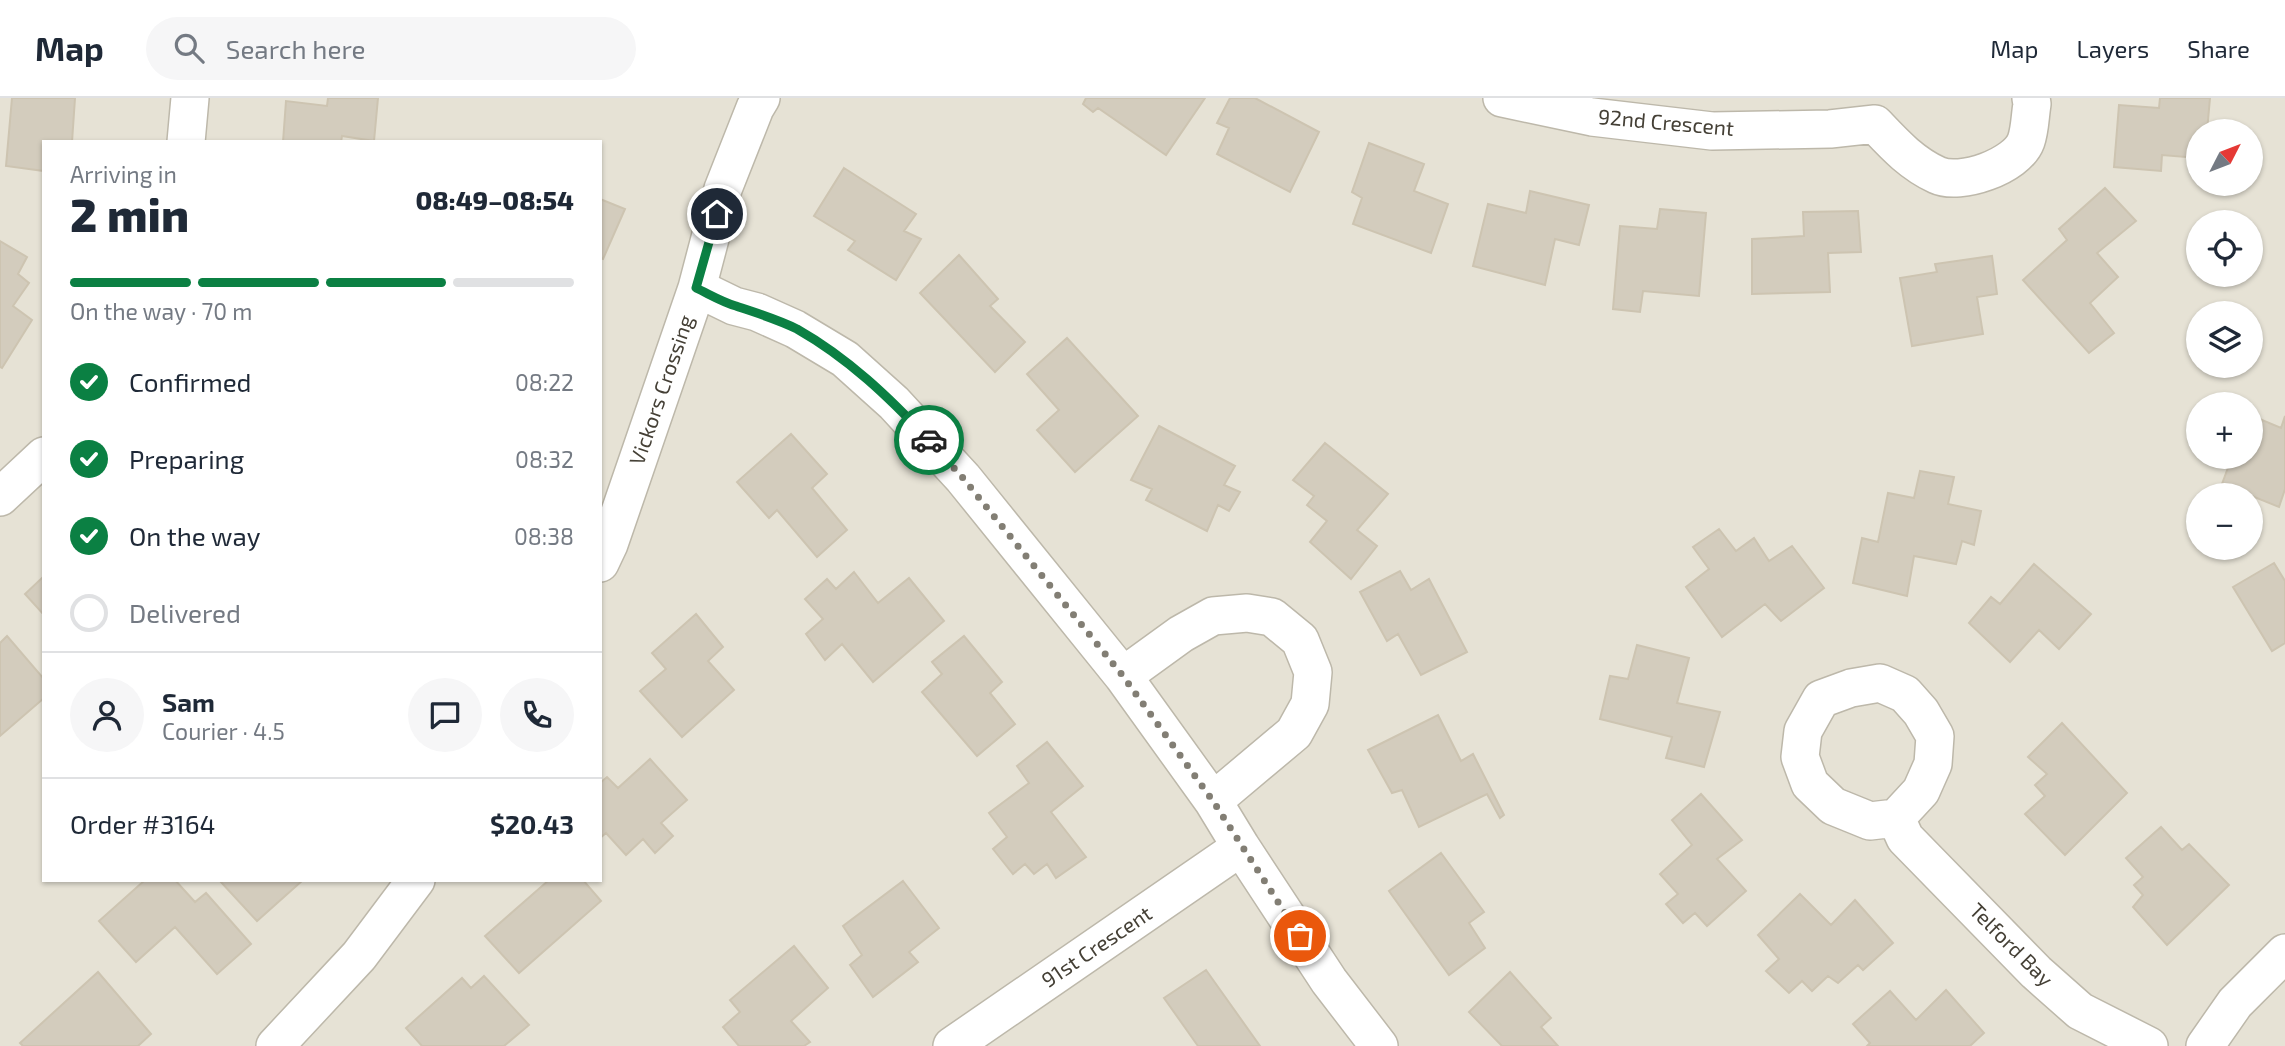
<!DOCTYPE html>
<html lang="en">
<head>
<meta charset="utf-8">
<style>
	:root { --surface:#fff; --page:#f6f6f7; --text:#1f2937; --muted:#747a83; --line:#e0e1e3; --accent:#0b8043 }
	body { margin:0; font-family:"Exo 2",sans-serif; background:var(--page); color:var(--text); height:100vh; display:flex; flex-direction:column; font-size:26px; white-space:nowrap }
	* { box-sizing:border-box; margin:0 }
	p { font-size:23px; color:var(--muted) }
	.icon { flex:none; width:38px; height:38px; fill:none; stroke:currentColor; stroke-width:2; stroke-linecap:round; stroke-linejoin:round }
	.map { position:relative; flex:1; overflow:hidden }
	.panel { position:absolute; left:42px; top:42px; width:560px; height:742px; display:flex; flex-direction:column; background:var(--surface); border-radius:0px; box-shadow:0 2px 5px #0004 }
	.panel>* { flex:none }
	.needle { width:46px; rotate:48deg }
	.controls { position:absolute; left:2186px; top:21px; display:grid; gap:14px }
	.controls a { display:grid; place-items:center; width:77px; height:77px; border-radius:50%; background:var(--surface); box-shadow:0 2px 5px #0004; font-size:35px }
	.pin { position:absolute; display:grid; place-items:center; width:60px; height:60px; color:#fff; margin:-30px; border:4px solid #fff; border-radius:50%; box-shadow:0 2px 7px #0007 }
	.courier { position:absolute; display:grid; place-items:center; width:70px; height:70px; margin:-35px; border:5px solid #0b8043; border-radius:50%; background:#fff; color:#222; box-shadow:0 2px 9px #0007 }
	.headline em { font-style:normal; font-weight:800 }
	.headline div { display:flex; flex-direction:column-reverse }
	.headline { display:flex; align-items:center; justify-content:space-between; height:119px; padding:0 28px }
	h1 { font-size:46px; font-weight:800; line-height:52px }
	.bar { display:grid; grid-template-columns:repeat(4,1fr); gap:10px 7px; align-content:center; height:84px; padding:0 28px }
	.bar i { height:9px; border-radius:5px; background:var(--line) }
	.bar .active { background:var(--accent) }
	.bar p { grid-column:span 4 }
	.line { display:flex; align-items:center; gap:18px; padding:0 28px; border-top:2px solid var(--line) }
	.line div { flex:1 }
	.round { display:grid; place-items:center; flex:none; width:74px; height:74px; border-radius:37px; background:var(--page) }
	ol { padding:0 28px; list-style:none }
	li { display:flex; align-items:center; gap:21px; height:77px }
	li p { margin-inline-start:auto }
	li .icon { padding:7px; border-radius:50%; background:var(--accent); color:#fff; stroke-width:4 }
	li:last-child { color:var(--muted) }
	li i { width:38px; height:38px; border:4px solid var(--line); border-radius:50% }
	header { display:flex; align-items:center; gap:42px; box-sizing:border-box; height:98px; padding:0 35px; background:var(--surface); border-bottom:2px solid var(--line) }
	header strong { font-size:33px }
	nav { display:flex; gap:38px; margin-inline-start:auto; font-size:24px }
	.search { width:490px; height:63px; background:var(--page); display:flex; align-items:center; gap:18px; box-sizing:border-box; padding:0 24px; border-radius:38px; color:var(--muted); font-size:26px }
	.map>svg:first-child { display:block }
	.residential { fill:#e6e2d5; fill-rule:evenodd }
	.building { fill:#d3ccbd; stroke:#cdc4b1; stroke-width:2 }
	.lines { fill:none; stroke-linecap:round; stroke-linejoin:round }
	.minor-casing { stroke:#bdb8aa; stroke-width:40 }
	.minor { stroke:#fff; stroke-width:37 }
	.done { stroke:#827e74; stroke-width:7; stroke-dasharray:0 12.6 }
	.route { stroke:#0b8043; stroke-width:9 }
	.labels { text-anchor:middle; stroke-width:7; stroke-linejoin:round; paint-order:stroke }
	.street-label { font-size:21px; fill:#454036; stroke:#fff }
</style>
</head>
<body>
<header>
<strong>Map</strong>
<div class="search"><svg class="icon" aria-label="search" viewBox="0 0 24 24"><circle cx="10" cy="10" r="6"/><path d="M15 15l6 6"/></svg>Search here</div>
<nav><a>Map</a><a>Layers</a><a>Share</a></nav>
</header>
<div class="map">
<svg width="2285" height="948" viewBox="0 0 2285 948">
	<rect width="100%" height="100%" fill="#f2f0e7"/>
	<path class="residential" d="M0 0H2285V948H0ZM2198 33H2250V86H2198ZM44 44H600V782H44ZM2198 124H2250V177H2198ZM2198 215H2250V268H2198ZM2198 306H2250V359H2198ZM2198 397H2250V450H2198Z"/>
	<path class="building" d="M12 0H75L72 44H44V73L6 68Z
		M328 0H378L374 43 342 38 341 44H283L286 3 327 8Z
		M1086 0H1205L1166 57 1098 10 1093 14 1083 6Z
		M1230 0H1255L1319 34 1290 94 1217 56 1229 30 1217 25Z
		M2160 0H2210L2207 33H2198V60L2162 57 2161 73 2114 69 2119 7 2159 10Z
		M1369 45 1424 66 1414 93 1448 106 1431 155 1353 126 1362 100 1352 94Z
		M844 70 916 116 904 133 921 141 896 182 848 152 855 143 814 118Z
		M2105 90 2136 123 2097 155 2118 179 2090 205 2114 235 2089 255 2023 182 2067 142 2059 131Z
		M1530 93 1589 107 1579 147 1555 141 1545 187 1473 168 1488 106 1526 115Z
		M600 101 625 111 603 161 600 160Z
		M1660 111 1706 115 1699 198 1643 193 1640 214 1613 211 1620 128 1657 131Z
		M1858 113 1861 154 1828 155 1830 194 1752 196V141L1804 138 1803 114Z
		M0 143 27 159 18 176 29 185 13 208 32 222 2 270 0 269Z
		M959 157 998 201 990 208 1025 244 995 274 920 195Z
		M1992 158 1997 196 1977 199 1983 236 1912 248 1900 180 1937 174 1935 166Z
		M1067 240 1138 318 1075 374 1037 332 1059 312 1027 276Z
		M2250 317 2281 330 2285 318V391L2279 409 2222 386 2232 359H2250Z
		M1159 328 1235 368 1224 387 1240 394 1229 413 1218 407 1207 433 1146 402 1152 391 1131 382Z
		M791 336 827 376 812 390 847 432 817 459 777 412 769 420 737 384Z
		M1325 345 1388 396 1357 432 1377 448 1351 481 1310 444 1327 423 1307 407 1314 398 1293 382Z
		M1920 373 1954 379 1948 406 1981 413 1974 447 1962 443 1956 466 1914 458 1907 498 1853 485 1862 440 1878 444 1888 395 1914 400Z
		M1719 431 1736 453 1754 440 1769 463 1792 448 1824 490 1781 523 1765 506 1722 539 1686 489 1709 471 1693 449Z
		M2274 465 2285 483V545L2272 553 2233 489Z
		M2034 466 2091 516 2059 551 2039 532 2010 564 1969 525 1991 499 2000 506Z
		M1400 473 1411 492 1429 481 1467 554 1421 577 1398 536 1387 543 1360 494Z
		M854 474 878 505 909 480 944 523 873 584 842 546 825 562 806 536 823 521 805 501 827 481 836 491Z
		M44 478V517L25 496Z
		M696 516 723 549 708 563 734 592 682 639 640 593 666 571 652 555Z
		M7 538 44 581V600L0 638V545Z
		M964 538 1002 584 990 595 1015 626 977 658 922 594 942 576 932 564Z
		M1637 547 1689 560 1677 605 1720 614 1704 669 1666 660 1672 639 1600 621 1610 578 1628 581Z
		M1438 617 1461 663 1473 656 1504 717 1500 720 1487 696 1419 729 1402 692 1392 695 1368 652Z
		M2062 625 2127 695 2065 757 2025 716 2045 698 2035 687 2047 676 2028 659Z
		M1047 644 1083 688 1051 714 1086 759 1056 780 1047 766 1034 776 1025 766 1013 776 993 751 1007 739 989 715 1029 685 1017 668Z
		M650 661 687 702 661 725 673 738 655 755 643 741 626 757 606 735 600 740V685L607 679 618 690Z
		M1701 696 1742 742 1717 761 1746 793 1707 828 1695 815 1683 825 1666 806 1678 796 1660 776 1692 747 1672 722Z
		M2161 729 2182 752 2189 746 2229 787 2167 847 2133 809 2143 797 2134 787 2143 779 2126 760Z
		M1441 755 1484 814 1469 825 1485 850 1449 877 1389 793Z
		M145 782H175L195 804 206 795 251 846 217 876 175 829 136 864 99 823Z
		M221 782H303L257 823 220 783Z
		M549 782H583L601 803 519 875 485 838Z
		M903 783 939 830 909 854 918 864 873 899 850 867 862 857 843 828Z
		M1800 796 1831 827 1855 802 1893 845 1863 872 1858 867 1838 885 1828 878 1812 893 1802 883 1789 895 1766 873 1779 861 1758 837Z
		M794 848 828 890 791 923 810 944 804 948H739L723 929 740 914 730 902Z
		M1206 872 1260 948H1198L1164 900Z
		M98 874 151 936 138 948H23L20 945Z
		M1510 874 1551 920 1541 929 1558 948H1502L1469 914Z
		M484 878 529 927 504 948H422L406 930 462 880 471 890Z
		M1946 892 1984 935 1970 948H1867L1870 945 1853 926 1890 893 1916 922Z"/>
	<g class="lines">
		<g class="minor-casing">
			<path id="minor" d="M1502 0 1592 19 1712 33 1830 31 1875 26
				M1875 26C1894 46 1911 65 1937 77 1960 88 2017 68 2026 43 2030 32 2030 18 2032 6L2031 0
				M186 44 190 0
				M697 190 734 208 757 214 795 231 845 261 894 305 963 380 1123 578 1213 703 1241 749 1329 883 1379 948
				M0 399 44 358
				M600 465 609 446 697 190 723 91 755 10 761 0
				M1123 578 1181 536 1213 518 1247 515 1272 519 1300 542 1313 574 1310 606 1294 635 1213 703
				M1880 585 1905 596 1921 614 1935 638 1933 666 1921 693 1896 720 1870 723 1833 708 1810 686 1800 659 1803 633 1821 601 1851 590Z
				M1896 720 1905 740 2036 874 2080 913 2149 948
				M275 948 359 858 416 782
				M952 948 1241 749
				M2205 948 2235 905 2285 855"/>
		</g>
		<use href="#minor" class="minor"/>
	</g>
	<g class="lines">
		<path class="done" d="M929 342 963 380 1123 578 1213 703 1300 838"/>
		<path class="route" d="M717 116 696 190C709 196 722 204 736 208 756 215 777 221 797 231 848 260 889 299 929 342"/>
	</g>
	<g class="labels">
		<g class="street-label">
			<text transform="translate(1666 25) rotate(5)" y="7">92nd Crescent</text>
			<text transform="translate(662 292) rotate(-71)" y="7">Vickors Crossing</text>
			<text transform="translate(2011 847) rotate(45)" y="7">Telford Bay</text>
			<text transform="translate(1097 849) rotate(-34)" y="7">91st Crescent</text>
		</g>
	</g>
</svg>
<div class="controls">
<a><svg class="needle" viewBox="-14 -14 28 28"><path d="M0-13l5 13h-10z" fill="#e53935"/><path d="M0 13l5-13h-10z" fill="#747a83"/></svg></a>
<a><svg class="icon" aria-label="locate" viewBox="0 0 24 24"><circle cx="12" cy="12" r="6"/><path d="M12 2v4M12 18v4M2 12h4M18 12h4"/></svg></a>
<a><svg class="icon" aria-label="layers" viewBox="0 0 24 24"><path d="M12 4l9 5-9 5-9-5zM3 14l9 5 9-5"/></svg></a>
<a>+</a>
<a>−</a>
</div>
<div class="pin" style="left:1300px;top:838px;background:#ea580c"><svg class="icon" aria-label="bag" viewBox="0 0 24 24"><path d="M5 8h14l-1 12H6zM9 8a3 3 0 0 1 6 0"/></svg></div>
<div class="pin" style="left:717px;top:116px;background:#1f2937"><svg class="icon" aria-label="home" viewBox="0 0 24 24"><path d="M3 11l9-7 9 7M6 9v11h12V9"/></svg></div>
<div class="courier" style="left:929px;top:342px"><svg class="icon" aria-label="car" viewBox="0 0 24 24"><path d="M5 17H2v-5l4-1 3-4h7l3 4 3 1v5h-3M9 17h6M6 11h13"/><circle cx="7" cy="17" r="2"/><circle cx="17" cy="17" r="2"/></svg></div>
<section class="panel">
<div class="headline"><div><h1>2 min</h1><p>Arriving in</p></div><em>08:49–08:54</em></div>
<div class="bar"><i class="active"></i><i class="active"></i><i class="active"></i><i></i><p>On the way · 70 m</p></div>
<ol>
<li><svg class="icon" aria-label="check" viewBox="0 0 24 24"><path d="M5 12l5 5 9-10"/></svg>Confirmed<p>08:22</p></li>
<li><svg class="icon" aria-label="check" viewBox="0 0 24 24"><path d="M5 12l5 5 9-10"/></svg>Preparing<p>08:32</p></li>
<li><svg class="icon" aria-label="check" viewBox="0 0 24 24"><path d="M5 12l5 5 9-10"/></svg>On the way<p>08:38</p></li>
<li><i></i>Delivered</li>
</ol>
<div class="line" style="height:126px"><a class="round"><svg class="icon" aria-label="person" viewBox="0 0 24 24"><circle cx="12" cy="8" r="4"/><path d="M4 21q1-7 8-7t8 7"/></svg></a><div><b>Sam</b><p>Courier · 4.5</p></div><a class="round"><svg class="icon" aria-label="chat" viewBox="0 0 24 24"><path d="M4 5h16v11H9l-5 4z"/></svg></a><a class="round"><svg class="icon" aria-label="phone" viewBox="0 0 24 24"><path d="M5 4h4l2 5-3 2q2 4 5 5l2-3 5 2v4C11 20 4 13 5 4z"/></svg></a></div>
<div class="line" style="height:91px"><div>Order #3164</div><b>$20.43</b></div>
</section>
</div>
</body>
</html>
